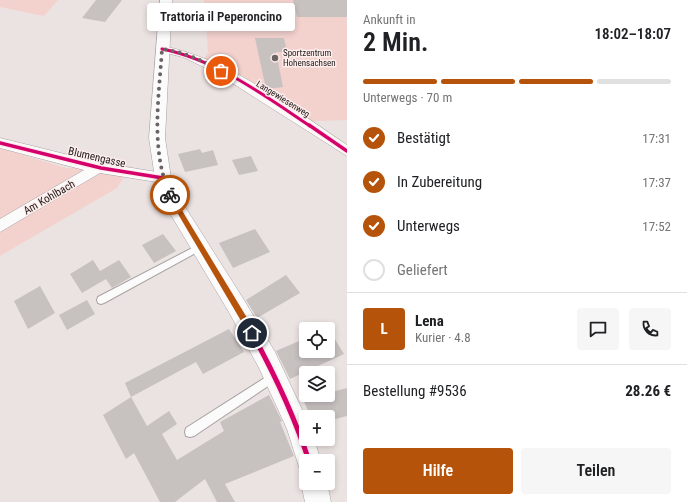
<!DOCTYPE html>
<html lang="de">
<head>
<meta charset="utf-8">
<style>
	:root { --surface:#fff; --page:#f6f6f6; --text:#202124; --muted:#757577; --line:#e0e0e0; --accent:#b45309 }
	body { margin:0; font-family:"Roboto Condensed",sans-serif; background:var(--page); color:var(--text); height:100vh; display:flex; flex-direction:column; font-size:15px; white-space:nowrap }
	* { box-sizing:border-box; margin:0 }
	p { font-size:13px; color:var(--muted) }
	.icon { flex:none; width:22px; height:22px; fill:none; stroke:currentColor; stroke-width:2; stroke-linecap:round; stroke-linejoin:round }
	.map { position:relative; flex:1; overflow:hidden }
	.sheet { display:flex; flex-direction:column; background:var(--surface); width:340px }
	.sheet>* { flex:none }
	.tools { position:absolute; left:299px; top:322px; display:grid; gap:8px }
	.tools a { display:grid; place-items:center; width:36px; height:36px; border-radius:4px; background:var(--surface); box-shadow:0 2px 6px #0003; font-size:20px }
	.pin { position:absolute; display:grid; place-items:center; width:34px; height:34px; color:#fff; margin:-17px; border:2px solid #fff; border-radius:50%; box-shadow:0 1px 4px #0007 }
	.courier { position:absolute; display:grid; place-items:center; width:40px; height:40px; margin:-20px; border:3px solid #b45309; border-radius:50%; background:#fff; color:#222; box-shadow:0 1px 5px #0007 }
	.bubble { position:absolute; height:28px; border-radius:4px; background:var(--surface); box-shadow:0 2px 6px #0003; font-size:13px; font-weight:600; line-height:28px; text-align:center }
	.head em { font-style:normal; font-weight:600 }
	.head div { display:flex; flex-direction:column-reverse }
	.head { display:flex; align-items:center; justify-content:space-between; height:68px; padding:0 16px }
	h1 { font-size:26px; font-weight:600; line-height:30px }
	.bar { display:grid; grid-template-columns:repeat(4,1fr); gap:6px 4px; align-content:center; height:48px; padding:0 16px }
	.bar i { height:5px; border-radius:3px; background:var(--line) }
	.bar .on { background:var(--accent) }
	.bar p { grid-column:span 4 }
	.line { display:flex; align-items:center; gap:10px; padding:0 16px; border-top:1px solid var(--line) }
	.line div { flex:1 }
	.round { display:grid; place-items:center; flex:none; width:42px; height:42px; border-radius:4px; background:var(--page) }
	ol { padding:0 16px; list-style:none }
	li { display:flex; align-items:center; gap:12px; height:44px }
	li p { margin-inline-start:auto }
	li .icon { padding:4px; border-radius:50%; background:var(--accent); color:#fff; stroke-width:4 }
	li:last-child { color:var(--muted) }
	li i { width:22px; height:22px; border:2px solid var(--line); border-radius:50% }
	.action { display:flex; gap:8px; margin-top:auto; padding:8px 16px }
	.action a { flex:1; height:46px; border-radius:4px; background:var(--accent); color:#fff; font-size:16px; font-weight:600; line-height:46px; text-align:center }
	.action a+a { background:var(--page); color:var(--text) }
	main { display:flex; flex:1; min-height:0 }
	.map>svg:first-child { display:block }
	.green { fill:#f3d2ce }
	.building { fill:#c7c1c0 }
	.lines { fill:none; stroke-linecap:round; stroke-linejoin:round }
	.service-casing { stroke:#a7a2a1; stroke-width:2 }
	.minor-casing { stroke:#a7a2a1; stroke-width:1 }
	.tertiary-casing { stroke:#a7a2a1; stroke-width:1 }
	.service { fill:#fcfbfb; fill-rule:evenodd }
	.minor { fill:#fcfbfb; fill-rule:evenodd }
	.tertiary { fill:#fcfbfb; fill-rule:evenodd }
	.cycleway-far2-casing { stroke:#fdedec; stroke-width:5 }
	.cycleway-far1-casing { stroke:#fdedec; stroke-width:6 }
	.cycleway-casing { stroke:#fdedec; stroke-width:8 }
	.cycleway-far2 { stroke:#d6006c; stroke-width:3 }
	.cycleway-far1 { stroke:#d6006c; stroke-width:3.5 }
	.cycleway { stroke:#d6006c; stroke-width:5 }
	.route { fill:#b45309 }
	.done { stroke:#6a6463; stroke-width:4; stroke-dasharray:0 7.2 }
	.poi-dot { fill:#6a6463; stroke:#fdedec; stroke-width:1.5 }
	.labels { text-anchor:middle; stroke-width:3; stroke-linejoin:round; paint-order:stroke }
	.far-poi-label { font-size:9px; fill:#25201f; stroke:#fdedec; text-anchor:start }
	.far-street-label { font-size:9px; fill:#25201f; stroke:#fdedec }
	.street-label { font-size:11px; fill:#25201f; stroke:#fdedec }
</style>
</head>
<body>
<main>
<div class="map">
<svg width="347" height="502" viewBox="0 0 347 502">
	<rect width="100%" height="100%" fill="#ebe3e2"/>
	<path class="green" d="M0 0H58L44 16 0 7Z
		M204 0H347V120L293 122 200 64 208 52Z
		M0 148 66 168 131 166 117 188 0 256Z"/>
	<path class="building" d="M96 0H122L105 22 82 18Z
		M293 0H347V17H297Z
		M255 38H284L287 52H276L283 87 266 89Z
		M200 149 202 153 213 150 218 165 185 172 178 154Z
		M251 156 258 171 239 175 232 160Z
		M255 229 270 252 233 268 219 243Z
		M163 234 176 251 154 263 142 245Z
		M93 260 100 271 119 260 131 277 112 288 106 279 82 293 70 274Z
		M286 275 300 293 257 318 246 300Z
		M40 286 55 313 28 329 14 301Z
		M87 300 95 314 67 330 59 315Z
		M328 328 344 354 290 379 276 351 306 338V351H328V329H325Z
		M229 329 244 352 203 374 196 362 131 397 125 383Z
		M347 388V416L328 421V417H311L301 395H328V393Z
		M269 395 282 421 280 422 294 456 225 484 235 502H217L205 479 175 502H160L134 453 126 459 103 415 131 397 147 426 169 411 177 424 162 434 177 460 224 431 220 422Z"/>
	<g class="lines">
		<g class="service-casing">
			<path id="service" d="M200 244 203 245 204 247 203 249 104 303 101 304 98 303 97 300 98 297Z
				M274 372 277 374 279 377 277 380 194 436 190 437 186 436 185 432 186 428Z"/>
		</g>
		<g class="minor-casing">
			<path id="minor" d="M162 46C228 58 292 108 347 145V156L218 74 183 57 158 51 157 49 158 47Z
				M0 138 101 163 163 173 168 174 170 178 168 182 163 183 100 173 0 232V219L84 170 0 148Z"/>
		</g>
		<g class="tertiary-casing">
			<path id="tertiary" d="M160 0H172L165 138 171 178 182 202 244 300 275 352 306 418V439H314L321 461H306V472L300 470 287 429 259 368 230 314 168 210 155 178 149 138Z
				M305 474 306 483H327L331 502H305L301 483Z"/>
		</g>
		<use href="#service" class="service"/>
		<use href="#minor" class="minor"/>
		<use href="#tertiary" class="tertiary"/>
		<g class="cycleway-far2-casing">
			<path id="cycleway-far2" d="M162 49C217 60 265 96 310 126"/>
		</g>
		<g class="cycleway-far1-casing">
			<path id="cycleway-far1" d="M309 125 347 151
				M0 143 101 168 163 178 189 228 227 290"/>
		</g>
		<g class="cycleway-casing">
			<path id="cycleway" d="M226 289C260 344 289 400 309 461"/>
		</g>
		<use href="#cycleway-far2" class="cycleway-far2"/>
		<use href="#cycleway-far1" class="cycleway-far1"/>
		<use href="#cycleway" class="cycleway"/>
	</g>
	<path class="route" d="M170 193 172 194 255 331V336H250L168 197V194Z"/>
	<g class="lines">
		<path class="done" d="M170 195C150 149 159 98 162 49 184 52 202 60 221 71"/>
	</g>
	<circle class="poi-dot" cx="275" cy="58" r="4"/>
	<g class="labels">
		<g class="far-poi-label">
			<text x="283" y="56">Sportzentrum<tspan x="283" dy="10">Hohensachsen</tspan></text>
		</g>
		<g class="far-street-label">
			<text transform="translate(283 99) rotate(32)" y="3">Langewiesenweg</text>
		</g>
		<g class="street-label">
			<text transform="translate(97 157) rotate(13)" y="4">Blumengasse</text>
			<text transform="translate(49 197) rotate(-30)" y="4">Am Kohlbach</text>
		</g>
	</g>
</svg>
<div class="tools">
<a><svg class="icon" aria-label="locate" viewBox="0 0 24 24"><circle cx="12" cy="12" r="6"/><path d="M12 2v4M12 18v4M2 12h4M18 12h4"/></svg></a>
<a><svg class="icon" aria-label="layers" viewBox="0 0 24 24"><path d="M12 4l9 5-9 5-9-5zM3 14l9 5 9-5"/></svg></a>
<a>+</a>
<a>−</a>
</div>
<div class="pin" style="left:221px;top:71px;background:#ea580c"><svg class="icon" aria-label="bag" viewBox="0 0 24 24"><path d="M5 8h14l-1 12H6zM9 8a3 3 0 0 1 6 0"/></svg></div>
<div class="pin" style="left:252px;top:333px;background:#1f2937"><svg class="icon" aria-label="home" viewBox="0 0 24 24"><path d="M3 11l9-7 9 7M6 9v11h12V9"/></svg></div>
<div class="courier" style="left:170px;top:195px"><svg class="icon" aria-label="bike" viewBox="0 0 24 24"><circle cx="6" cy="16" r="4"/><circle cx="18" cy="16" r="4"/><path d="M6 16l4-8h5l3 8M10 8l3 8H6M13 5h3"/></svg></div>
<div class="bubble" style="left:147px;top:3px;width:148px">Trattoria il Peperoncino</div>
</div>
<section class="sheet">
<div class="head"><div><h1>2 Min.</h1><p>Ankunft in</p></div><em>18:02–18:07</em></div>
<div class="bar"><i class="on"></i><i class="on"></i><i class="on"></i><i></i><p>Unterwegs · 70 m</p></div>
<ol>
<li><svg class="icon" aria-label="check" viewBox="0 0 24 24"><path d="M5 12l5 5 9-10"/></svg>Bestätigt<p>17:31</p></li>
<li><svg class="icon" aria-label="check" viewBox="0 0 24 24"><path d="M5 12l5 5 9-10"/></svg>In Zubereitung<p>17:37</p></li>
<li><svg class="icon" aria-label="check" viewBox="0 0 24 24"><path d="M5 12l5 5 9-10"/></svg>Unterwegs<p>17:52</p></li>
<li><i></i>Geliefert</li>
</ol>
<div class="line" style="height:72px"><b class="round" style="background:var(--accent);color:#fff">L</b><div><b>Lena</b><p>Kurier · 4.8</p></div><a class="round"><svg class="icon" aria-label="chat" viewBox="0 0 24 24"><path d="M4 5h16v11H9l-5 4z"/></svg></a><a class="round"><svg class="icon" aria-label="phone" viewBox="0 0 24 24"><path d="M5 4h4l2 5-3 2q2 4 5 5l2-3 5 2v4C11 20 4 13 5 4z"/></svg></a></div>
<div class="line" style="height:52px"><div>Bestellung #9536</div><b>28.26 €</b></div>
<div class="action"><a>Hilfe</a><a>Teilen</a></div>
</section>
</main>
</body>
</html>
